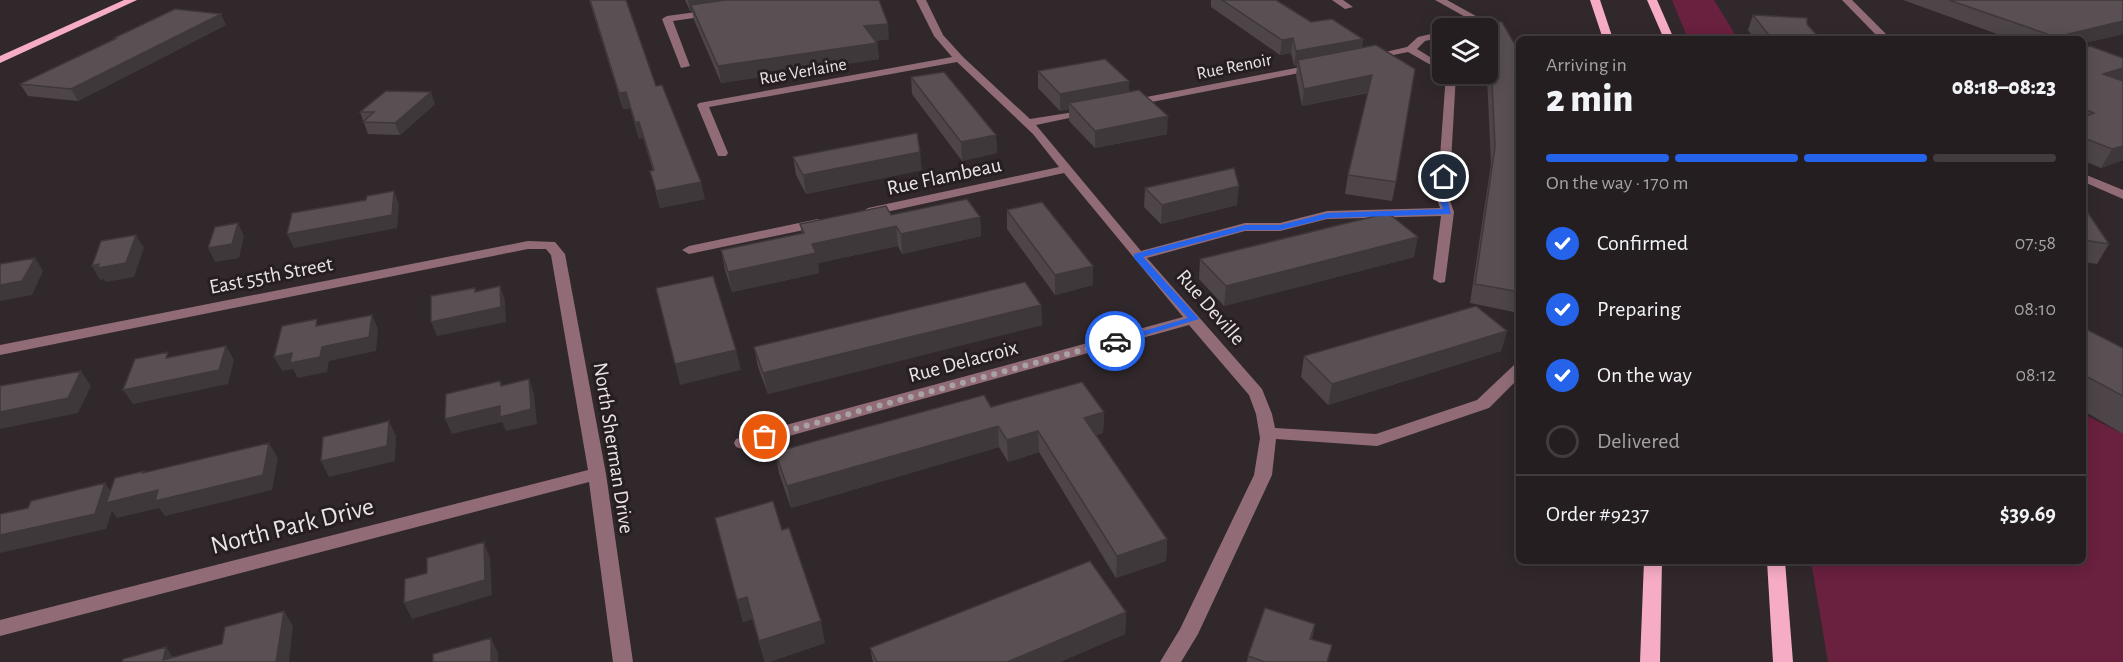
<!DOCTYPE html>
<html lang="en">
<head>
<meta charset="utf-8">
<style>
	:root { --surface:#251e20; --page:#2d2729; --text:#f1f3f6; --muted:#a3a2a5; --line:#423c3e; --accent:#2563eb }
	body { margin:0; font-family:"Alegreya Sans",sans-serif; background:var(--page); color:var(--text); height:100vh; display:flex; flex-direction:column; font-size:22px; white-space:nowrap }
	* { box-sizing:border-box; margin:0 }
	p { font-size:20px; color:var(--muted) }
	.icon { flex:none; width:33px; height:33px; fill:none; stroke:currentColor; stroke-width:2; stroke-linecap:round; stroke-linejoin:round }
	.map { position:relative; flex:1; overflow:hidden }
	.details { position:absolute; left:1516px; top:36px; width:570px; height:528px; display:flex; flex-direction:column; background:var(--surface); border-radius:9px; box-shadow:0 3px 15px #0003,0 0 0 2px var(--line) }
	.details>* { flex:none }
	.buttons { position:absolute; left:1432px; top:18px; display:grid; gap:12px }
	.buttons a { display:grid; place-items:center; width:66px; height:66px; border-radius:9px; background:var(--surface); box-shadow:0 3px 15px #0003,0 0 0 2px var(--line); font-size:30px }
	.pin { position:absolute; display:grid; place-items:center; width:51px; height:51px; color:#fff; margin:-26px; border:3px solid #fff; border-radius:50%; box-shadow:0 2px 6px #0007 }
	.courier { position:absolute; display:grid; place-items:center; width:60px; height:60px; margin:-30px; border:4px solid #2563eb; border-radius:50%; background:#fff; color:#222; box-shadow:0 2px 8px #0007 }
	.overview em { font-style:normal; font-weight:800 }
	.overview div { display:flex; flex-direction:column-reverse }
	.overview { display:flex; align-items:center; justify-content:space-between; height:102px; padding:0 30px }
	h1 { font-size:39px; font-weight:800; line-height:45px }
	.bar { display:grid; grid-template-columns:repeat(4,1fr); gap:9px 6px; align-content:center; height:72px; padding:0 30px }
	.bar i { height:8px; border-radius:4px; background:var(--line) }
	.bar .on { background:var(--accent) }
	.bar p { grid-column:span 4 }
	.line { display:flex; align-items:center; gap:15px; padding:0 30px; border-top:2px solid var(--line) }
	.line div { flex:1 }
	ol { padding:0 30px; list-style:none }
	li { display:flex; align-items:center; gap:18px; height:66px }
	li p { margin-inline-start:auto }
	li .icon { padding:6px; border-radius:50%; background:var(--accent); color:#fff; stroke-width:4 }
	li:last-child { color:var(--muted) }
	li i { width:33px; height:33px; border:3px solid var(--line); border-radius:50% }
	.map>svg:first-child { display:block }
	.green { fill:#6a203f }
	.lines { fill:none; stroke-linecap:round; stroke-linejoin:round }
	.minor { fill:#916c77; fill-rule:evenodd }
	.major { fill:#f7acc5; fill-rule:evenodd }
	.wall { fill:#4d4547 }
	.shaded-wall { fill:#3f383a }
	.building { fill:#5a5053; stroke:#3f383a; stroke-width:1.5 }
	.route { fill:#2563eb }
	.done { stroke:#a9a2a5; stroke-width:6; stroke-dasharray:0 10.8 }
	.labels { text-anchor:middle; stroke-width:6; stroke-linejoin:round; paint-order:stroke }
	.far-street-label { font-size:18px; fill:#eae4e6; stroke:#271e21 }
	.street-label { font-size:21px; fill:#eae4e6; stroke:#271e21 }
	.near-street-label { font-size:26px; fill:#eae4e6; stroke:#271e21 }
</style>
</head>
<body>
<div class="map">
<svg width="2123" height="662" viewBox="0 0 2123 662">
	<rect width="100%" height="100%" fill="#31282b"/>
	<path class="green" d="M1672 0H1714L1738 39H1688Z
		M2084 414 2123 434V662H1828L1811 561H2084Z"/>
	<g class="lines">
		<path class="minor" d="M916 0H926L943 35 963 57 1030 119 1093 109V113L1036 125 1141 251 1245 223H1280L1327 211 1440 208 1437 198 1446 74H1456L1449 198 1454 212 1445 282 1440 283 1433 279 1441 216 1327 219 1280 231H1245L1147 258 1262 389 1272 414 1275 428 1376 434 1477 400 1514 365 1520 363V377L1489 408 1383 444 1377 446 1276 439 1272 475 1198 634 1181 662H1160L1180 629 1254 475 1260 438 1256 414 1249 395 1189 325 742 449 736 447 734 443 736 439 742 437 1183 317 1064 173 868 216 863 215 862 212 868 208 1059 167 1033 134 957 62 709 107 728 153 726 156H718L697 105 699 103 952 57 934 36Z
			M1332 0H1343L1353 7 1345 9Z
			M1435 0H1447L1492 25 1484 28H1467L1469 26 1478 24Z
			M1842 0H1852L1891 39H1880Z
			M711 10 716 13 714 15 673 21 690 66 681 68 662 19 667 16Z
			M1443 31V37L1425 41 1417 49 1443 65V72L1408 52 1369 60 1364 57 1407 47 1418 37Z
			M1316 64 1320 65V69L1131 106 1125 103 1131 100Z
			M2084 174 2123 190V199L2084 182Z
			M818 219 825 223 823 226 689 254 682 250 689 246Z
			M528 241 555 242 565 254 606 474 633 662H613L589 482 0 636V620L588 470 551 255 546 249H528L0 355V345Z"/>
		<path class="major" d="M124 0H137L0 63V56Z
			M1590 0H1600L1613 39H1603Z
			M1647 0H1657L1674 39H1664Z
			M1644 561H1662L1660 662H1640Z
			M1767 561H1785L1793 662H1773Z"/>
	</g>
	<path class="wall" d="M589 0H626L656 86 705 199 660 208 650 171H653L643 138 639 139 630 108 623 109Z
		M685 0H879L889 39 875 41 877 43 879 59 721 83 694 20 692 11H690Z
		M1211 0H1276L1311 22 1363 39 1362 47 1396 182 1392 201 1345 194 1348 175 1368 93 1302 106 1296 76 1297 66H1294L1291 53 1280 55 1211 7Z
		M1903 0H2123V34L2084 43V39H2011Z
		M1753 15 1807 24 1820 39H1754L1748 30Z
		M1471 21 1502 22 1520 53V295L1514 312 1470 303 1491 164 1487 77 1485 74H1488V28H1469Z
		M226 25 78 101 28 96 20 84 114 39V38Z
		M2084 48 2123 58V160L2101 168 2084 161Z
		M1038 71 1129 81V92L1167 134 1095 148 1069 121V109L1060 111 1038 88Z
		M911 77 996 135 997 153 962 161 912 94Z
		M435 104 400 135 368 134 360 112Z
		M793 157 922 170 806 194 796 175Z
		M1145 188 1237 205 1161 224 1144 207Z
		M2084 207 2109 244 2097 264 2084 262Z
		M1007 210 1093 266V285L1055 295 1007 229Z
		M891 215 980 217 981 236 902 254 898 246 818 263 819 273 732 292 725 270 721 250 802 234 800 224Z
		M1414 257 1224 306 1199 279 1200 259Z
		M1041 305 1042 325 768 394 758 367 754 347Z
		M2084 328 2123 348V434L2084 411Z
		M1507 331 1501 351 1328 405 1301 377 1304 356Z
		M991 407 1104 412 1103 433 1096 435 1167 539 1166 561 1116 578 1039 452 1008 462 999 447 791 508 779 473 775 452Z
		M715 518 782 530 825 643 769 662H765L752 619 743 622Z
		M1126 612 1125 634 1060 662H873L870 648Z
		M1315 624 1312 639 1328 662H1247L1248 656Z"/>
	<path class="shaded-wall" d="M688 0H763L691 5 692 11H690Z
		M221 14 226 25 78 101 71 89Z
		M2123 21V34L2084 43V39H2055L2056 37Z
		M888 24 889 39 866 42 864 26Z
		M1293 38 1291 53 1280 55 1282 40Z
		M1363 39 1361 54 1298 60 1297 66H1294L1296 51Z
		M877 43 879 59 721 83 718 66Z
		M2123 68V82L2103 74Z
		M1372 75 1369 92 1302 106 1304 89Z
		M1129 81V98L1069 103V109L1060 111V94Z
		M431 92 435 104 400 135 395 123Z
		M626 92 630 108 623 109 619 93Z
		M1168 116 1167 134 1095 148V131Z
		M635 122H639L643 138 639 139Z
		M996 135 997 153 962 161 961 142Z
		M2123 146V160L2101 168 2112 149Z
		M920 152 922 170 806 194 803 175Z
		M701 182 705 199 660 208 656 191Z
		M1239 186 1237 205 1161 224 1162 205Z
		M394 191 399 204 397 228 294 248 287 234Z
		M980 217 981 236 902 254 901 234Z
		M238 223 244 236 239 258 215 262 208 248Z
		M896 226 898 246 818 263 819 273 732 292 728 272 812 244Z
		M136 235 144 248 134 277 106 282 104 279 100 280 92 266Z
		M1418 237 1414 257 1224 306 1226 286Z
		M35 258 43 271 32 295 0 301V285Z
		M1093 266V285L1055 295V275Z
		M500 286 505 300 506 322 437 336 431 322Z
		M1041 305 1042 325 768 394 763 373Z
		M372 315 378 329 376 351 329 361 327 372 298 378 293 369 282 371 274 357 322 347Z
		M1507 331 1501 351 1328 405 1332 384Z
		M226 346 234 360 228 384 133 404 123 390Z
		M736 350 741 370 680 385 675 364Z
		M81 371 91 386 78 413 0 429V412Z
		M529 379 534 394 537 424 506 431 502 422 452 434 445 419Z
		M1104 412 1103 433 1083 439 1084 418Z
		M389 421 396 436 395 461 329 477 321 461Z
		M998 426 999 447 791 508 787 486Z
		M1038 431 1039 452 1008 462 1007 440Z
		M269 443 278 458 272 490 165 516 159 508 117 518 112 511 106 529 0 553V535L105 483 116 499Z
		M1167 539 1166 561 1116 578 1117 556Z
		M484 542 490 558 492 595 412 619 404 603Z
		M747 597 752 619 743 622 737 600Z
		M284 611 293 626 289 662H276Z
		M1126 612 1125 634 1060 662H1007Z
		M821 621 825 643 769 662H765L759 641Z
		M491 638 498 653V662H491Z
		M166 647 176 662 163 660Z"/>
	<path class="building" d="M590 0H626L656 86 662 85 701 182 656 191 650 171 654 170 639 122H635L626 92 619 93Z
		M725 0H879L888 24 864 26 877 43 718 66 691 5Z
		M1222 0H1276L1311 22 1332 19 1363 39 1296 51 1293 38 1282 40Z
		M1949 0H2123V21L2056 37Z
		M175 9 221 14 71 89 20 84 117 38H114Z
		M1753 15 1807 18V24L1820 39H1772Z
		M1471 21 1502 22 1520 53V292L1475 284 1495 147 1491 61 1488 55V28H1475Z
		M1376 45 1415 69 1396 182 1348 175 1372 75 1304 89 1298 60Z
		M2090 46 2123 58V68L2103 74 2123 81V146L2112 149 2084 138V117L2094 113 2084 109V48Z
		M1105 59 1129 81 1060 94 1038 71Z
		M944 72 996 135 961 142 911 77Z
		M1139 90 1168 116 1095 131 1069 103Z
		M386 91 431 92 395 123 363 122 374 112H360Z
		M917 133 920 152 803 175 793 157Z
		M1234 168 1239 186 1162 205 1145 188Z
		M394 191 392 215 287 234 292 213 366 200 367 196Z
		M967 199 980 217 901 234 896 226 812 244 816 253 728 272 721 250 804 233 800 224 886 206 891 215Z
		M1042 202 1093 266 1055 275 1007 210Z
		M2084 207 2109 244 2084 240Z
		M1388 213 1418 237 1226 286 1200 259Z
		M238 223 232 244 208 248 215 227Z
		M136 235 126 263 98 268 99 264 92 266 101 241Z
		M35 258 22 281 0 285V264Z
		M713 276 736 350 675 364 656 288Z
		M1025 282 1041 305 763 373 754 347Z
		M500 286 501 307 431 322V296L475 288V292Z
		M1476 306 1507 331 1332 384 1304 356Z
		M372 315 369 337 322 347 320 357 290 363 292 353 274 357 282 326 317 319 316 326Z
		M2084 328 2123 348V396L2084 375Z
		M226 346 219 370 123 390 135 359 168 352 166 358Z
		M81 371 68 398 0 412V386Z
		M529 379 531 409 500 417V406L445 419 446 394 500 381 501 386Z
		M1082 382 1104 412 1084 418 1167 539 1117 556 1038 431 1007 440 998 426 787 486 775 452 984 395 991 407Z
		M389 421 387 446 321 461 323 437Z
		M269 443 263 475 155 501 158 490 106 503 115 478 144 471 143 473Z
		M105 483 95 514 0 535V514L28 508 31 501Z
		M773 501 782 530 789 528 821 621 759 641 747 597 737 600 715 518Z
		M484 542 485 580 404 603 405 579 427 573V558Z
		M1090 561 1126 612 1007 662H877L870 648Z
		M1265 608 1315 624 1310 639 1332 645 1327 662H1265L1248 656Z
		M284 611 276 662H122L123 659 166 647 163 660 222 644 225 627Z
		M491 638V662H433V654Z"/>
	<path class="route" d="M1444 175 1448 177 1447 198 1451 214 1328 218 1280 230H1245L1143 257 1199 319 1115 344 1110 341 1188 318 1134 258V254L1245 225H1280L1328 213 1443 209 1439 198 1440 177Z"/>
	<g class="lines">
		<path class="done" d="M765 437 1115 341"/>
	</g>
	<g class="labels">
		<g class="far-street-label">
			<text transform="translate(1234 66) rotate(-11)" y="6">Rue Renoir</text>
			<text transform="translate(803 71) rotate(-10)" y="6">Rue Verlaine</text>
		</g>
		<g class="street-label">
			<text transform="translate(944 176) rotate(-12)" y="7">Rue Flambeau</text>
			<text transform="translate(271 275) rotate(-11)" y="7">East 55th Street</text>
			<text transform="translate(1211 307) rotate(49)" y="7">Rue Deville</text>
			<text transform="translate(963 361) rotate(-15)" y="7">Rue Delacroix</text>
			<text transform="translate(614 448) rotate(81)" y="7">North Sherman Drive</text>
		</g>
		<g class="near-street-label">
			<text transform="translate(292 525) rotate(-14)" y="9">North Park Drive</text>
		</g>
	</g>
</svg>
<div class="buttons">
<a><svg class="icon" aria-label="layers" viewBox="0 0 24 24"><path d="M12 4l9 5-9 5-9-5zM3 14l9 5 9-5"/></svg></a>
</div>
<div class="pin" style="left:765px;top:437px;background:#ea580c"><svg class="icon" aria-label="bag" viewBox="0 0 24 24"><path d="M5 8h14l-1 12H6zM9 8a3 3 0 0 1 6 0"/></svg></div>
<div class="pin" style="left:1444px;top:177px;background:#1f2937"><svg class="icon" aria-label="home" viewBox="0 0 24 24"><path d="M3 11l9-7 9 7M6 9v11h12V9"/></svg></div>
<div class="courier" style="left:1115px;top:341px"><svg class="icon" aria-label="car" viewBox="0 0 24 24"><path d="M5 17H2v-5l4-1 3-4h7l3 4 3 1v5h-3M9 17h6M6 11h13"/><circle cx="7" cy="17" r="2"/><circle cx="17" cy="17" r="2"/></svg></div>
<section class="details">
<div class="overview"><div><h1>2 min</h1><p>Arriving in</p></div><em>08:18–08:23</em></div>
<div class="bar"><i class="on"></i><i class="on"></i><i class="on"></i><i></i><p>On the way · 170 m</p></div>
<ol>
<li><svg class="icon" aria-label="check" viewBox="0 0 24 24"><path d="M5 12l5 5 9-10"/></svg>Confirmed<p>07:58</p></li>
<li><svg class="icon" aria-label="check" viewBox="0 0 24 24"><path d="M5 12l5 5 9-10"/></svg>Preparing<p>08:10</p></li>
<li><svg class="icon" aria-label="check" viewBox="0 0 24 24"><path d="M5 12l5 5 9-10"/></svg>On the way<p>08:12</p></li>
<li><i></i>Delivered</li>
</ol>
<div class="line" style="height:78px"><div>Order #9237</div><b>$39.69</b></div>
</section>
</div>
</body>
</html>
